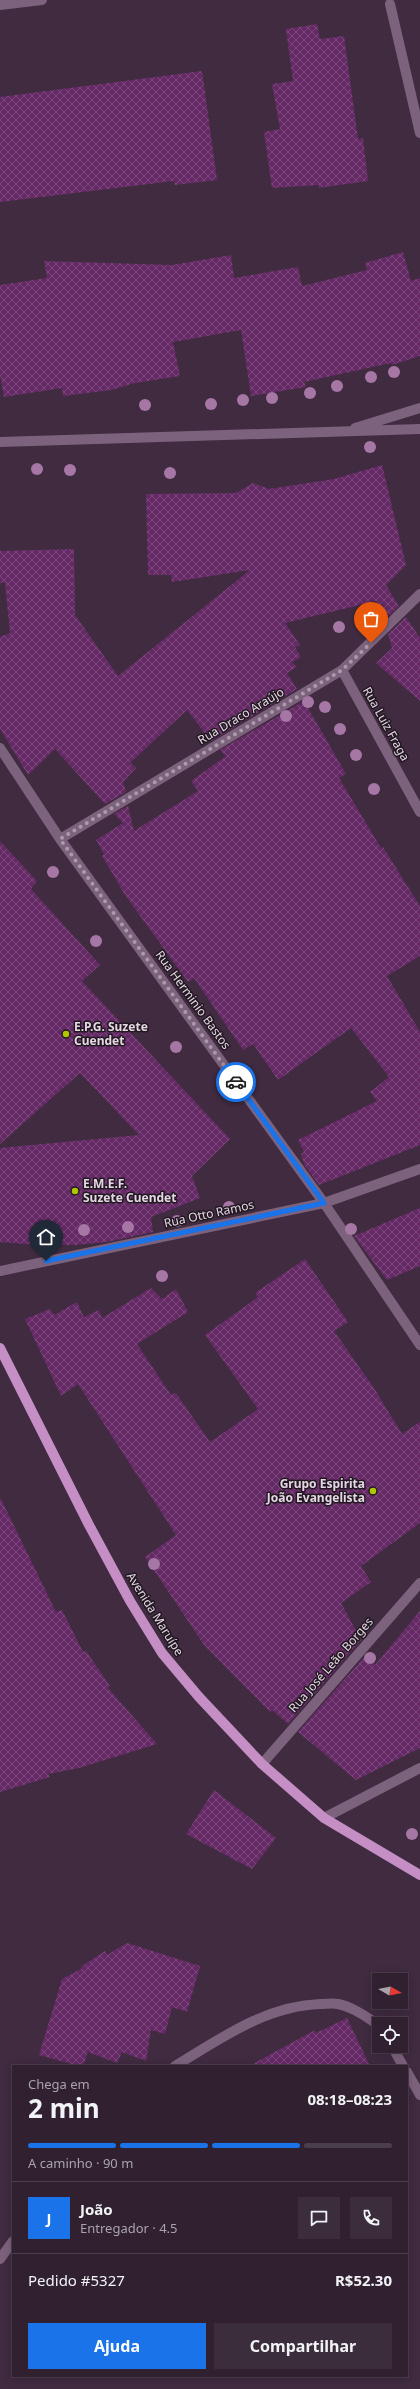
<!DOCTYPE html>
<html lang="pt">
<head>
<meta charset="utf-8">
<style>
	:root { --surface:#302030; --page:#3c2d3c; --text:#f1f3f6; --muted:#a8a3ab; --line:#4b3e4c; --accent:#1a73e8 }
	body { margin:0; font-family:"Noto Sans",sans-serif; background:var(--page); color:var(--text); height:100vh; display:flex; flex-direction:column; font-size:15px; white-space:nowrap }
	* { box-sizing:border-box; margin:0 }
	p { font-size:13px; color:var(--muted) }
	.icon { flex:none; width:22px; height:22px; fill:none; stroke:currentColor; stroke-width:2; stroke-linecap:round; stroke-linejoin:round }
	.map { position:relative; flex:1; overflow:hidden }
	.drawer { position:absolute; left:12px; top:2065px; width:396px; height:312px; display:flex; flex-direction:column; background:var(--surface); border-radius:0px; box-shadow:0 2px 10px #0003,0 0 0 1px var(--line) }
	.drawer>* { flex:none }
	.needle { width:26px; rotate:99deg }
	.tools { position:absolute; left:372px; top:1973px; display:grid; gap:8px }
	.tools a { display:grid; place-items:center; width:36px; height:36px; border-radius:0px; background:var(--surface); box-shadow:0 2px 10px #0003,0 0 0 1px var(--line); font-size:20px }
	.pin { position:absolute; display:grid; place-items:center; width:34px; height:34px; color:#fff; margin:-41px -17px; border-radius:50% 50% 50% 0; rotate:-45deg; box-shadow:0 0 4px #0007 }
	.pin .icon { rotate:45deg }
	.courier { position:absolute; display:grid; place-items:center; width:40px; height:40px; margin:-20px; border:3px solid #1a73e8; border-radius:50%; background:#fff; color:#222; box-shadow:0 1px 5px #0007 }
	.summary em { font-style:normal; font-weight:700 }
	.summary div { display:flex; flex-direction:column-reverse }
	.summary { display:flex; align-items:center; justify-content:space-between; height:68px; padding:0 16px }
	h1 { font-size:26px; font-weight:700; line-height:30px }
	.bar { display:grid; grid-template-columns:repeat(4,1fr); gap:6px 4px; align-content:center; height:48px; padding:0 16px }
	.bar i { height:5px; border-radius:3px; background:var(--line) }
	.bar .selected { background:var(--accent) }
	.bar p { grid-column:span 4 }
	.line { display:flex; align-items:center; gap:10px; padding:0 16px; border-top:1px solid var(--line) }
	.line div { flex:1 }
	.round { display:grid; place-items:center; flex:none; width:42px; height:42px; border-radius:0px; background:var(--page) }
	.cta { display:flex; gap:8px; margin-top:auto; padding:8px 16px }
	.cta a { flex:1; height:46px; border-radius:0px; background:var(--accent); color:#fff; font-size:16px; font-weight:700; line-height:46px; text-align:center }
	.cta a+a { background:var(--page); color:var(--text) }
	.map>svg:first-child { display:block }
	.building { fill:url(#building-cross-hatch) }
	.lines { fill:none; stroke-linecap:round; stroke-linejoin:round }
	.minor { stroke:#7d627d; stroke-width:10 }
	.major { stroke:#c58ec5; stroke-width:10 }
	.tree { fill:#a677a5 }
	.done { stroke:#ab9aaa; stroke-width:4; stroke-dasharray:0 7.2 }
	.route { stroke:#1a73e8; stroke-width:5 }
	.poi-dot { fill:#b0c500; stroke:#211821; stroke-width:1.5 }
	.labels { text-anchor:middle; stroke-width:3; stroke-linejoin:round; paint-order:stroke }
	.street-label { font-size:12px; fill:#e4d6e3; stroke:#211821 }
	.poi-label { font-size:12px; font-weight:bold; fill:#e4d6e3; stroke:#211821; text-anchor:start }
</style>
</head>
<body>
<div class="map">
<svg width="420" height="2389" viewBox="0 0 420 2389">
	<defs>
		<pattern id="building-cross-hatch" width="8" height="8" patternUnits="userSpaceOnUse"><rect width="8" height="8" fill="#652a65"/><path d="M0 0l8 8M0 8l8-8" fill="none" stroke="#7b487b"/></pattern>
	</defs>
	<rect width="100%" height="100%" fill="#402b40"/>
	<path class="building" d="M317 24 320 39 344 36 358 139 363 138 368 181 318 188 319 185 272 188 264 132 280 129 272 84 293 81 286 29Z
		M202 71 217 180 175 185 174 181 0 202V97Z
		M403 252 411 281 420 278V356L392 365 391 363 304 382 306 387 251 396 241 330 173 342 180 376 135 383 111 390 63 396 62 388 4 397 0 375V285L47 278 44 261 172 265 231 255 234 278 298 267 302 286 367 270 365 263Z
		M382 465 406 565 386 585 399 606 383 621 376 601 285 623 300 645 295 647 301 657 292 662 297 667 287 673 297 689 211 741 187 710 130 763 136 768 123 782 126 792 105 804 55 749 28 775 0 729V637L10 633 5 583H0V551L74 549 75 615 118 676 250 570 172 582 171 575H148L146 494 236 493 253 483 269 489 334 479Z
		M406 617 420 638V701L376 663 392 648 388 634Z
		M304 701 346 774 339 778 381 848 383 847 420 906V956L387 976 420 1032V1145L319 1185 305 1166 301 1154 304 1152 298 1140 377 1101 370 1092 389 1077 351 1028 278 1080 253 1044 243 1050 194 978 188 982 125 895 102 856 104 854 96 840 123 823 114 814 128 806 134 831 198 791 191 781 226 756 220 750Z
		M0 841 37 881 31 889 100 965 82 981 230 1139 192 1176 200 1198 151 1217 153 1232 107 1242 74 1245H38L0 1242V1148L139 1135 80 1073 0 1144Z
		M420 1208V1266L387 1280 354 1236Z
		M305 1259 348 1322 334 1331 374 1388 402 1434 420 1422V1523L361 1566 371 1582 341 1603 361 1640 288 1724 272 1710 270 1712 204 1645 145 1557 176 1535 78 1384 61 1396 25 1319 50 1309 54 1315 77 1302 84 1317 99 1310 102 1318 151 1288 162 1299 176 1289 188 1312 137 1344 171 1395 176 1393 210 1442 258 1409 205 1335 258 1297 255 1293Z
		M0 1497 56 1612 62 1610 83 1652 86 1651 110 1686 108 1688 157 1744 79 1768 48 1774 50 1777 0 1792Z
		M420 1611V1748L356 1780 298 1732 368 1653 375 1665Z
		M214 1790 276 1838 252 1869 186 1834Z
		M127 1943 200 1966 187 2012 172 2007 165 2034 151 2030 146 2061 122 2052 117 2063 88 2052 83 2066H79L39 2055 62 1979 81 1969 82 1966 105 1951 107 1955Z
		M347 2018 370 2066H249L315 2030 316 2033Z"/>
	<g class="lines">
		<path class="minor" d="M390 4 420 133
			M0 5 42 0
			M355 428 420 408
			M0 442 420 429
			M342 670 420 812
			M0 748 60 839 324 1203 420 1345
			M60 839 342 670 420 594
			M0 1271 324 1203 420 1169
			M262 1764 420 1583
			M324 1818 420 1768
			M392 2046 403 2066
			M175 2066C220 2039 265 2006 320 2004 326 2004 333 2003 338 2004 353 2007 366 2017 379 2025
			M407 2072 420 2095
			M0 2259 13 2241"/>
		<path class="major" d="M0 1348 89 1525 130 1601 162 1653 199 1697 262 1764 324 1818 420 1875"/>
	</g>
	<g class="tree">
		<circle cx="394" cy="372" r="6"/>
		<circle cx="371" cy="377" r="6"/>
		<circle cx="337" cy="386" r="6"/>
		<circle cx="310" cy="393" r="6"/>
		<circle cx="272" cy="398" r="6"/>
		<circle cx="243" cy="400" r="6"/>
		<circle cx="211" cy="404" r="6"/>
		<circle cx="145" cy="405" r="6"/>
		<circle cx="370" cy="447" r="6"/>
		<circle cx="37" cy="469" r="6"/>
		<circle cx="70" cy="470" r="6"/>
		<circle cx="170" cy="473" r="6"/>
		<circle cx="339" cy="627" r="6"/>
		<circle cx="308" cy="702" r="6"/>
		<circle cx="325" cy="707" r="6"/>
		<circle cx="286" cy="716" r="6"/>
		<circle cx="340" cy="729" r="6"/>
		<circle cx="356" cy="755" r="6"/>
		<circle cx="374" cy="789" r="6"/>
		<circle cx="53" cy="872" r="6"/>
		<circle cx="96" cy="941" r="6"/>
		<circle cx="176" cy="1047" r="6"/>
		<circle cx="229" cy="1207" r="6"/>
		<circle cx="177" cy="1221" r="6"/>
		<circle cx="128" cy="1227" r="6"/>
		<circle cx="351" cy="1229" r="6"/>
		<circle cx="84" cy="1230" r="6"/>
		<circle cx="162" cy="1276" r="6"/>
		<circle cx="154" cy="1564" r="6"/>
		<circle cx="370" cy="1658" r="6"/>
		<circle cx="412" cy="1834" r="6"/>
	</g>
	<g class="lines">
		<path class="done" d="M236 1082 60 839 342 670 371 643"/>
		<path class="route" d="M46 1261 324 1203 236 1082"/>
	</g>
	<g class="poi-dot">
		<circle cx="66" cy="1034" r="4"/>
		<circle cx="75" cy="1191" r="4"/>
		<circle cx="373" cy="1491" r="4"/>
	</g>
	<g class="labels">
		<g class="street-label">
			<text transform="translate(241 716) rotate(-31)" y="4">Rua Draco Araújo</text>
			<text transform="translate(386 724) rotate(61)" y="4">Rua Luiz Fraga</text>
			<text transform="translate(193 1000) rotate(54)" y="4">Rua Herminio Bastos</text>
			<text transform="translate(209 1214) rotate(-12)" y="4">Rua Otto Ramos</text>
			<text transform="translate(155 1614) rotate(58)" y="4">Avenida Maruípe</text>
			<text transform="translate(331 1665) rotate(-49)" y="4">Rua José Leão Borges</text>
		</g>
		<g class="poi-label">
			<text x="74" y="1031">E.P.G. Suzete<tspan x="74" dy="14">Cuendet</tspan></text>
			<text x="83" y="1188">E.M.E.F.<tspan x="83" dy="14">Suzete Cuendet</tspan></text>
			<text x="365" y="1488" text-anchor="end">Grupo Espirita<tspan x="365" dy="14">João Evangelista</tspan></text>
		</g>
	</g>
</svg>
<div class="tools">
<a><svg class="needle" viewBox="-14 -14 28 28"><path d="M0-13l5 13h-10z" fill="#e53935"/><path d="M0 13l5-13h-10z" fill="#a8a3ab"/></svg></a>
<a><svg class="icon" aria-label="locate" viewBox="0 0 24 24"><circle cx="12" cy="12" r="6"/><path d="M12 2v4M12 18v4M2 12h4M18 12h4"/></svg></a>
</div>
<div class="pin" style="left:371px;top:643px;background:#ea580c"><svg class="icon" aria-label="bag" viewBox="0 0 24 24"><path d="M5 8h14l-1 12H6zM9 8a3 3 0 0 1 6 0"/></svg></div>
<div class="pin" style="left:46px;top:1261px;background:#1f2937"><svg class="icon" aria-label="home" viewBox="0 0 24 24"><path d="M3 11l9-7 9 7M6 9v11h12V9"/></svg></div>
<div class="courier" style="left:236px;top:1082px"><svg class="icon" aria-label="car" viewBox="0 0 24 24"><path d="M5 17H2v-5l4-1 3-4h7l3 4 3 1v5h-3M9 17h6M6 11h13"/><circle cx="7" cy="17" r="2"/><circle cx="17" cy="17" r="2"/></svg></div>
<section class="drawer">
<div class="summary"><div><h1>2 min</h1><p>Chega em</p></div><em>08:18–08:23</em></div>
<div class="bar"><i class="selected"></i><i class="selected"></i><i class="selected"></i><i></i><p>A caminho · 90 m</p></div>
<div class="line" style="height:72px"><b class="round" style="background:var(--accent);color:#fff">J</b><div><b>João</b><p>Entregador · 4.5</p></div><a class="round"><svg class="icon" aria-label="chat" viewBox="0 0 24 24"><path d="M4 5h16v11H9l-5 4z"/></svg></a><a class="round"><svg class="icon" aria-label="phone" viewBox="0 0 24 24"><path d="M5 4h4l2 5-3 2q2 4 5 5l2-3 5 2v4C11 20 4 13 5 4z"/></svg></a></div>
<div class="line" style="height:52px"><div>Pedido #5327</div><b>R$52.30</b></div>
<div class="cta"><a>Ajuda</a><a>Compartilhar</a></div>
</section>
</div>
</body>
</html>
